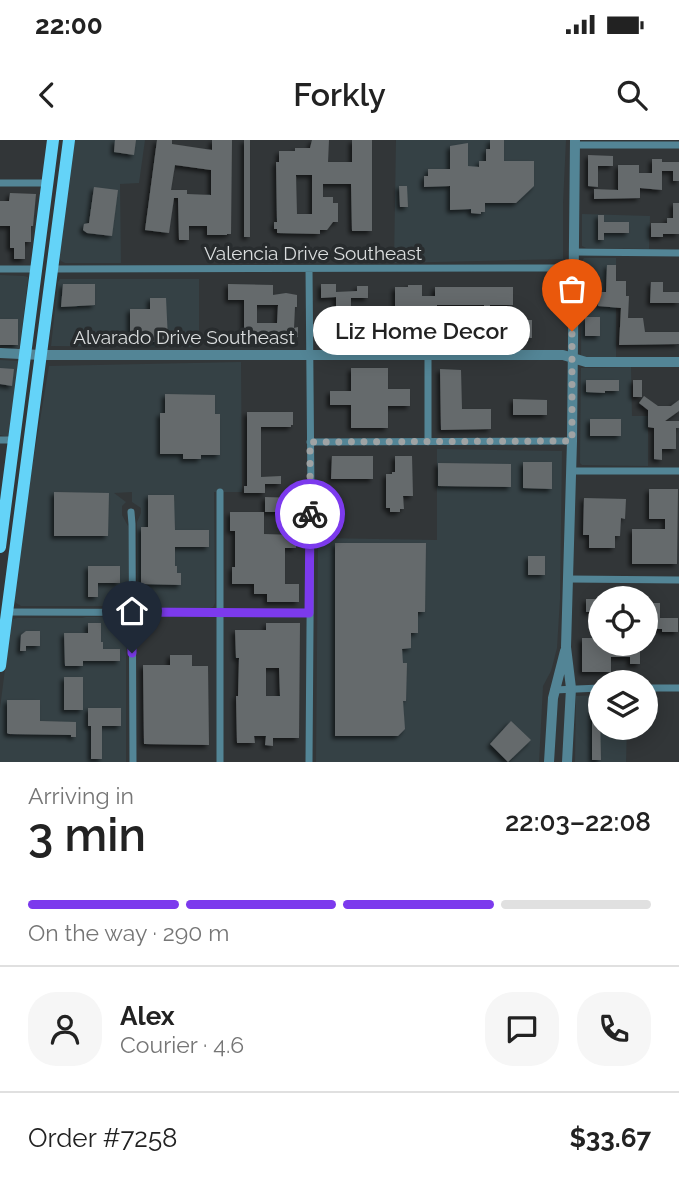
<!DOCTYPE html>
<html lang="en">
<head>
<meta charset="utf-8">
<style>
	:root { --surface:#fff; --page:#f6f6f6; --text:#222; --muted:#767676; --line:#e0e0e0; --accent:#7c3aed }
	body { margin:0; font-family:Raleway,sans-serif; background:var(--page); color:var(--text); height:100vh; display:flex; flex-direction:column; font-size:26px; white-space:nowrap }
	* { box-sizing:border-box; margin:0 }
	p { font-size:23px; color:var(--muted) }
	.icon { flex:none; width:38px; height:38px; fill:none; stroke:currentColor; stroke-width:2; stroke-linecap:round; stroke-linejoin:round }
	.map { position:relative; height:622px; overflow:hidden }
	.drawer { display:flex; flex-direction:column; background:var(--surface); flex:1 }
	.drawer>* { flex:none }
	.controls { position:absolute; left:588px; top:446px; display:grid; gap:14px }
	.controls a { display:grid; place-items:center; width:70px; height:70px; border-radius:50%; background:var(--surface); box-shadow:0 4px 18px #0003; font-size:35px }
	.pin { position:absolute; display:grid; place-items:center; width:60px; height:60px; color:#fff; margin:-72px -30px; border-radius:50% 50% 50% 0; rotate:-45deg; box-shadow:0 0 7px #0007 }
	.pin .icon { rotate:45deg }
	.courier { position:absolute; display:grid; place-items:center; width:70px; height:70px; margin:-35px; border:5px solid #7c3aed; border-radius:50%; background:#fff; color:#222; box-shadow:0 2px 9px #0007 }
	.bubble { position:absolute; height:49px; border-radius:24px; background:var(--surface); box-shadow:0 4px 18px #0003; font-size:23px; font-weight:600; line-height:49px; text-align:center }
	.overview em { font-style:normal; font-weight:600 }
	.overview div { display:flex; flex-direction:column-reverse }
	.overview { display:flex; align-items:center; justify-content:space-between; height:119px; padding:0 28px }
	h1 { font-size:46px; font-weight:600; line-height:52px }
	.bar { display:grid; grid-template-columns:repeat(4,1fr); gap:10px 7px; align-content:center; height:84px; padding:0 28px }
	.bar i { height:9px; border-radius:5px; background:var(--line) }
	.bar .on { background:var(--accent) }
	.bar p { grid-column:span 4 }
	.line { display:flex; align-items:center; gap:18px; padding:0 28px; border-top:2px solid var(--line) }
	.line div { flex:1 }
	.round { display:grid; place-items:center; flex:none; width:74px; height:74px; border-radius:28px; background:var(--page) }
	.status { display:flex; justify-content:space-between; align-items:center; height:49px; padding:0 35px; background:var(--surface); direction:ltr }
	.status svg { height:19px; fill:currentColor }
	header { display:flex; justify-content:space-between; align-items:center; height:91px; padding:0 28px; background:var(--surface); font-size:32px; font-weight:600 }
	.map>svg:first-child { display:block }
	.built { fill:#354145 }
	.building { fill:#656a6c; fill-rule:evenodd; filter:url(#shadow) }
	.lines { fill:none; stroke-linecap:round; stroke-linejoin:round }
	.minor { stroke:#538596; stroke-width:7 }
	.tertiary { stroke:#538596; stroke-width:10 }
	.primary { stroke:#64d3f8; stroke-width:12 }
	.done { stroke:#9fa3a4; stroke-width:7; stroke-dasharray:0 12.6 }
	.route { stroke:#7c3aed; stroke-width:9 }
	.labels { text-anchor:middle; stroke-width:7; stroke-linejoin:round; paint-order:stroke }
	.street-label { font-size:19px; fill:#daddde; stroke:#282c2e }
</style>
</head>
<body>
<div class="status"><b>22:00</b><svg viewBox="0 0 49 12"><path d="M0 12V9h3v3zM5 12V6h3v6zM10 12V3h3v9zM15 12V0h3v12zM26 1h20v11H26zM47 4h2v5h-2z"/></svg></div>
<header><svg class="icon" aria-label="back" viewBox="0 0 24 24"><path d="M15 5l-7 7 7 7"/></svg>Forkly<svg class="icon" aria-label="search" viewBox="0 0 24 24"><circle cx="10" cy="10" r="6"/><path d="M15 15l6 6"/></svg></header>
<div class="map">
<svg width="679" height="622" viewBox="0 0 679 622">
	<defs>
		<filter id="shadow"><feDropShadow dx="-3" dy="3" stdDeviation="2" flood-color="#0009"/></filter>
	</defs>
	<rect width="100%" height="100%" fill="#323638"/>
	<path class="built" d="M74 0H145L139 43 120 44 121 123H65L61 121 59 117Z
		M396 0H566L563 63V119L394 123Z
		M582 74 650 76 649 109 586 108 582 106Z
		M584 118H616V217H583L581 215 582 121Z
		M0 135 24 136 28 137V139L20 205 19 208 15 209 0 207Z
		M60 139H199V207L51 206 58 142Z
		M0 220 18 221 19 225 8 297 0 295Z
		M241 222 242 352H214L215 463 213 467 210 468H141L138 466 137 464V382L141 373V368L132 362V352L114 353 126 362 122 366V375L128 386V463L126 466H21L16 463 14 458 28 352 49 226Z
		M631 227 632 276H648V326L582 325 580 323 581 228Z
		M437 309 562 311 560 459 557 508 551 531 543 546 539 622H316L318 398 437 400Z
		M86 477H122L125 478 126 482V622H0V568L11 483 13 479 17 478H82Z
		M600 555V588H627L626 622H575L576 556Z"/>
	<path class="building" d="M115 0H136L134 15 114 12Z
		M157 0H172V4L212 10V0H232L231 94H227V95H207V86H189V100H179L178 58H174L169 93 145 90ZM175 25 211 30V55L187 54V50H171Z
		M244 0H250V97H244Z
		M312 0H329L328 22H352V0H372V91H352L351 44H323V57H333V63H338V82H333L327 90H320V94L277 93V89H274V82H277L276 22H279V11H295V8H310ZM296 35H312V74H297Z
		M490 0H504V21H534V46L516 63H485V72H481V74L471 73V69L450 70V46L424 47V36H428V29H450V6L468 3V26L479 27V21H486V9H490Z
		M588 15 613 16V26H598V47L588 46Z
		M652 19H662V22H679V41H673V31H662V50L640 48V58L594 59V49L618 50V25H639V33H652Z
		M399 46H407L408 67H400Z
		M94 47 118 50 112 96 87 93 83 90 84 84 89 83Z
		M10 53 36 54 33 86H31V102H25V119H14V108H10V86H0V61H9Z
		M673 63H679V94H663V97H651V83H667V78H673Z
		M598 75H604V82H629V93H604V100H598Z
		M607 125H616V141H626V156H629L628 178H643L645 192H679V204L619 205 621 168 598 166 599 152H606Z
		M651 142H663V152H679V163H650Z
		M63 144H95V165L61 167Z
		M228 144 273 145V155L286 153 297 155V167H295L294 188 298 187V197L286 199 273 197V195L244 193V160H228ZM257 165H278L277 183H257Z
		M321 144H336V152L357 151V146H368V158H351V175H361V179H366V186H360V203H340V168H336V157L321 158Z
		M408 145H422V156H435V147H513V165H490V180H532V198H454V188H450V179L484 180V165H437V205H431V199L395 197V147H408Z
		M150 158H166L168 200H161V202H130V169H150Z
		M585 177H600V196H585Z
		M0 179H18V205H0Z
		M0 228 14 229 12 246 0 244Z
		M351 228H388V249H410V266H388V288H351V265H330V251H351Z
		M440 229 461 230 462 269H491V289L441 290Z
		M586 240H619V251H605V253L586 252Z
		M633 240H642V257H633Z
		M165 254 215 255V274H220V315H201V319H183V314H160V273H165Z
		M644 256 658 266H671L679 260V271L665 281H679V288H676V309H662V320L654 319V288L648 287V270L639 263Z
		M513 259 547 260V275H513Z
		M247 272H293V285H291V287H261V337L281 336V344H265V353H244V346H247Z
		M590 279H621V296H590Z
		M332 316H373V339H331Z
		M395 316H412L413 356H403L404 369H400V372H390V368H386V334H392V332H395Z
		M523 322H552V349L523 348Z
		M438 323 511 324V347L438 346Z
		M649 349H678L677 424H632V389H665V379H649Z
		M54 352 109 353 108 396H54Z
		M148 355H174L175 390H209V407H175V426H177V433H181V445L141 444V387H148Z
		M265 357 296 358V372H265Z
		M584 358 626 359 625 379 621 378 620 396H615V408H589V395H583Z
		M230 372H264V394L296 395V408H285V444H299V462H267V454H254V444H232V427H235V391H230Z
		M335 403H426L425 472H418V493H411V508L402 509 403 523H407L406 561H403L405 589 398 596H335Z
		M528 416H545V435H528Z
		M88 426H120V443H98V457H88Z
		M586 459H600V472H586Z
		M647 463H660V478H678V492H662V489H647Z
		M88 483H101V502H103V509H120V521H83V526H65L64 493H88Z
		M266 483H300L299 598H273V606L265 605 266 596H254L255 603H237L236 556H238L239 518H236L235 490H266ZM266 528H279L280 556H266Z
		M26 491H40V506H26V511H20L21 495Z
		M582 498H600V504H640V524H630V517H611V532H582Z
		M170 515H192V526H208L209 605 144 604 143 525H170Z
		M64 537H83V570H64Z
		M7 560H40V581L76 582V597H71V595L9 594 7 593Z
		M88 568H121V586H102V619H91V586H88Z
		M592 570H600L601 620H592Z
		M511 581 531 600 508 622 490 604Z"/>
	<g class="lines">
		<path class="minor" d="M575 5H679
			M0 43H47
			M573 112 679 113
			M0 129H36
			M52 129 573 128
			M0 300H14
			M310 302 572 301
			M428 302V215
			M571 331H679
			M220 352V622
			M131 372 132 384 133 622
			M569 439 679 440
			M7 472 309 473
			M646 548H679
			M554 550 600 548
			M309 622 311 354 309 129"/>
		<path class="tertiary" d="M0 213 41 215H563L586 222H679
			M549 622 553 558 565 511
			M567 622 571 548 566 507 572 301 575 0"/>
		<path class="primary" d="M0 407 53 0
			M0 526 69 0"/>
	</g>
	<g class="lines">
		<path class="done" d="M310 374V302L572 301V191"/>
		<path class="route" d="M132 513V472L309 473 310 374"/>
	</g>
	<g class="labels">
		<g class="street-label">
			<text x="313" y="120">Valencia Drive Southeast</text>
			<text x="184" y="204">Alvarado Drive Southeast</text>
		</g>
	</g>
</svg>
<div class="controls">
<a><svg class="icon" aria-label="locate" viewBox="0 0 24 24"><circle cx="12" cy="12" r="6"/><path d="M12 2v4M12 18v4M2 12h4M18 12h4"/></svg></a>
<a><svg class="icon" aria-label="layers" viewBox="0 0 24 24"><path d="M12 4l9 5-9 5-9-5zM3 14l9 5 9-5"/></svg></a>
</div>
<div class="pin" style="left:572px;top:191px;background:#ea580c"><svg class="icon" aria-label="bag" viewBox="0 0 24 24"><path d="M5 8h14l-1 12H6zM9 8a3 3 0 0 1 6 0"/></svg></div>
<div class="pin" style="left:132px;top:513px;background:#1f2937"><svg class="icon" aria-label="home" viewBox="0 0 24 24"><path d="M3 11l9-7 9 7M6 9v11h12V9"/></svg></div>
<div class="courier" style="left:310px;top:374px"><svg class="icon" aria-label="bike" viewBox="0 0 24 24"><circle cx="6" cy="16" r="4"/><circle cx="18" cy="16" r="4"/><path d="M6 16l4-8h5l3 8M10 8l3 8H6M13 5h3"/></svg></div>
<div class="bubble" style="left:313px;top:166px;width:217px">Liz Home Decor</div>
</div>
<section class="drawer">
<div class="overview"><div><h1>3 min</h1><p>Arriving in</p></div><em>22:03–22:08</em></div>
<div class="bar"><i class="on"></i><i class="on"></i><i class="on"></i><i></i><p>On the way · 290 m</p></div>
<div class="line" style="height:126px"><a class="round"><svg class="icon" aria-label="person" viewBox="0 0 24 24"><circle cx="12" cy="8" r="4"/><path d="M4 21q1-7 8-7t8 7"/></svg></a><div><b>Alex</b><p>Courier · 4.6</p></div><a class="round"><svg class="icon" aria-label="chat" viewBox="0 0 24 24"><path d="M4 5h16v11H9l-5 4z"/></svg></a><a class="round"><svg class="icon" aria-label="phone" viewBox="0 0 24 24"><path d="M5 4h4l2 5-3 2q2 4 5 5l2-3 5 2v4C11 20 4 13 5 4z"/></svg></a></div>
<div class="line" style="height:91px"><div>Order #7258</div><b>$33.67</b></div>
</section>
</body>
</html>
